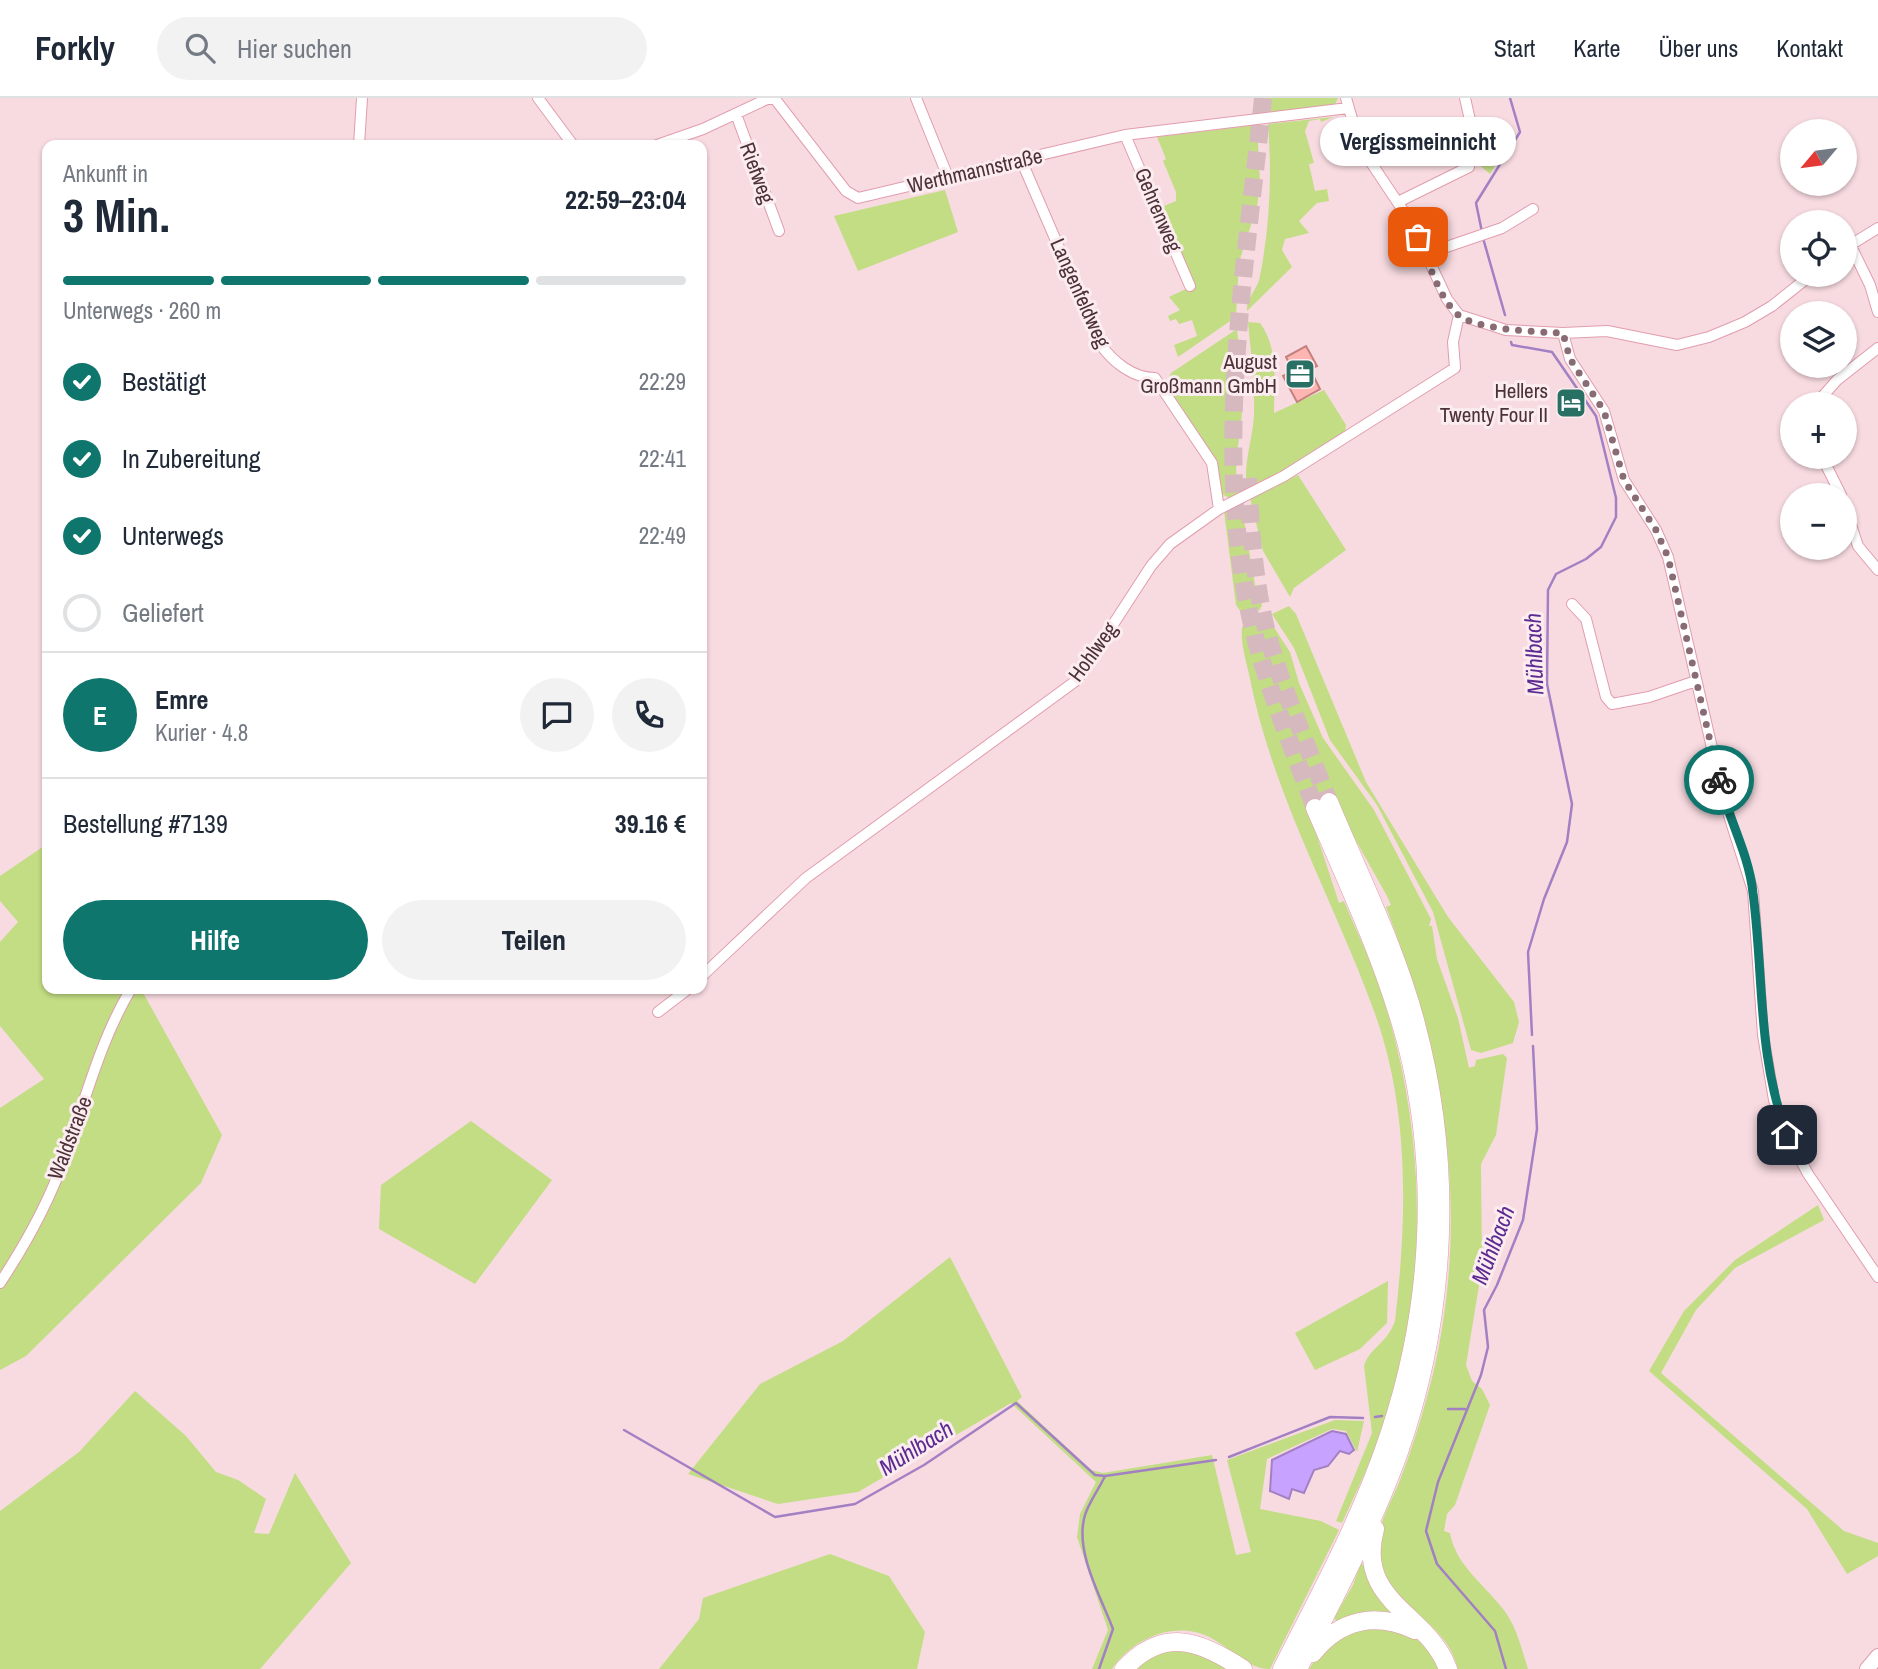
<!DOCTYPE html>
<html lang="de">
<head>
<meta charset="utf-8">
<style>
	:root { --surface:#fff; --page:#f2f2f3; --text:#1f2937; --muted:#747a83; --line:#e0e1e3; --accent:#0f766e }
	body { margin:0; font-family:"Archivo Narrow",sans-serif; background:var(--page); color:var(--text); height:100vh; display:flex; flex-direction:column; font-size:26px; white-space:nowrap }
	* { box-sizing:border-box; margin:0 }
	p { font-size:23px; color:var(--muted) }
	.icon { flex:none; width:38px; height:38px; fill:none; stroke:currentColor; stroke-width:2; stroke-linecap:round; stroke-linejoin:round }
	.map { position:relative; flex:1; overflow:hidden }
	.panel { position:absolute; left:42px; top:42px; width:665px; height:854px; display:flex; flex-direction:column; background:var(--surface); border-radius:14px; box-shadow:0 2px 5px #0004 }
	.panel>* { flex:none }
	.needle { width:46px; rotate:241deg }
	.fabs { position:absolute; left:1780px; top:21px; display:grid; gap:14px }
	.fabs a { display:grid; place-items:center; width:77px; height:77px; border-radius:50%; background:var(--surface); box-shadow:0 2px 5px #0004; font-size:35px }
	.pin { position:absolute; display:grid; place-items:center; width:60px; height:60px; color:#fff; margin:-30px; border-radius:14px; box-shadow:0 4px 10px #0006 }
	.courier { position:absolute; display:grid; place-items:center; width:70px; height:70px; margin:-35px; border:5px solid #0f766e; border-radius:50%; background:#fff; color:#222; box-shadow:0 2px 9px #0007 }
	.bubble { position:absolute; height:49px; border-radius:24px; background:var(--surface); box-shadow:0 2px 5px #0004; font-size:23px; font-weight:800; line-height:49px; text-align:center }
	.head em { font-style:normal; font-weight:800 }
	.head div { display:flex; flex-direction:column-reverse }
	.head { display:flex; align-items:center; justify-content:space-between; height:119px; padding:0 21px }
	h1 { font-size:46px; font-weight:800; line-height:52px }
	.bar { display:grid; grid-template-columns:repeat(4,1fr); gap:10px 7px; align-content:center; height:84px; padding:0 21px }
	.bar i { height:9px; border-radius:5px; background:var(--line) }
	.bar .on { background:var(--accent) }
	.bar p { grid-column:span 4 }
	.line { display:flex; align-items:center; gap:18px; padding:0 21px; border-top:2px solid var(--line) }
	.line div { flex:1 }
	.round { display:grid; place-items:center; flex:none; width:74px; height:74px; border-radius:37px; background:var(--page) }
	ol { padding:0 21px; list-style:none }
	li { display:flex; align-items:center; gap:21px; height:77px }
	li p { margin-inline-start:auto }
	li .icon { padding:7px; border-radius:50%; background:var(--accent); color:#fff; stroke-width:4 }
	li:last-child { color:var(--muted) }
	li i { width:38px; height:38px; border:4px solid var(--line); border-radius:50% }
	.action { display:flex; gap:14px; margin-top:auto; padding:14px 21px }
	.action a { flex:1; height:80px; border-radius:42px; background:var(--accent); color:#fff; font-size:28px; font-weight:800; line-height:80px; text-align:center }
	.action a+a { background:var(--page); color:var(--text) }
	header { display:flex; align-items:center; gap:42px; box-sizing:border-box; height:98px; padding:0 35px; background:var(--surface); border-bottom:2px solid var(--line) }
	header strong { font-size:33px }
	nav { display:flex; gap:38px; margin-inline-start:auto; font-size:24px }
	.search { width:490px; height:63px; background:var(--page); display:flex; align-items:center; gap:18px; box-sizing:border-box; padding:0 24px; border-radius:38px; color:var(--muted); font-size:26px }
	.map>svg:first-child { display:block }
	.green { fill:#c2dd83 }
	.water { fill:#c7a2fe; stroke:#a280c3; stroke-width:2 }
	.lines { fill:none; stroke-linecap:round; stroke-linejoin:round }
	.stream { stroke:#a280c3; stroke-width:2.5 }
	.building { fill:#ffb6b3; stroke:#c4807d; stroke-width:2 }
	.highway-tunnel { stroke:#d6b9bf; stroke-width:18; stroke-dasharray:18 9; stroke-linecap:butt }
	.minor-casing { stroke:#e19dae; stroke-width:12 }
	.major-casing { stroke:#e19dae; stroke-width:16 }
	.highway-casing { stroke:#e19dae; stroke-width:19 }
	.minor { stroke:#fff; stroke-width:10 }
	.major { stroke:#fff; stroke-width:14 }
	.highway { stroke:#fff; stroke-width:18 }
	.done { stroke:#896c73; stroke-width:7; stroke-dasharray:0 12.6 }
	.route { stroke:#0f766e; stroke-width:9 }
	.labels { text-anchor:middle; stroke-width:6; stroke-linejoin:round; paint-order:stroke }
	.street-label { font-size:21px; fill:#4d3138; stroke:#fbecef }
	.poi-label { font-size:21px; fill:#4d3138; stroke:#fbecef; text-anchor:end }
	.water-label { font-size:23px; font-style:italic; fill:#5d2a92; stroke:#fbecef }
</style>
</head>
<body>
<header>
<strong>Forkly</strong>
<div class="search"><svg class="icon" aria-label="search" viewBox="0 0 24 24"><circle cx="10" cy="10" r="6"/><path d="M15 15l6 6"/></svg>Hier suchen</div>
<nav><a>Start</a><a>Karte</a><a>Über uns</a><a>Kontakt</a></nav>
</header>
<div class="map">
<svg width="1878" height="1571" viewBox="0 0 1878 1571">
	<rect width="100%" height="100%" fill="#f8dbe1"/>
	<path class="green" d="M1266 0H1338L1335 7 1266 16Z
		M1333 19 1321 24 1320 21 1309 23 1305 33 1314 65 1309 66 1315 93 1327 91 1329 103 1317 105 1299 123 1309 135 1285 141 1282 152 1292 169 1247 213C1246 199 1258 192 1260 178 1270 127 1272 77 1268 26Z
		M1257 27 1260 84 1257 109 1239 164 1236 219 1178 259 1174 247 1197 238 1192 222 1179 226 1176 221 1170 223 1168 218 1180 212 1169 199 1188 190 1193 193 1159 110 1176 103V94L1163 63 1166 61 1157 39Z
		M1504 31 1509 46 1490 76 1477 65 1481 40Z
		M945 92 958 134 858 173 834 118Z
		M1248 224 1260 225C1279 251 1274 284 1274 315L1324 292 1346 327 1345 334 1301 364 1247 392C1243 365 1252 345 1254 318 1255 287 1251 255 1248 224Z
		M1237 231C1240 259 1243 286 1242 314 1240 343 1232 368 1239 396L1229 400 1220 395 1214 363 1165 287 1171 275Z
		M1298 377 1346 452 1294 490 1290 499 1263 453 1250 400Z
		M1241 406 1256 492 1262 507 1260 512 1241 514 1236 507 1224 413Z
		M1289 508 1296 516 1366 684 1448 819 1514 904 1519 924 1513 945 1481 955 1471 952 1433 814 1377 707 1330 642 1294 550 1272 516Z
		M1266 517 1290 554 1299 585 1323 640 1374 712 1431 821 1429 828H1432L1437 861 1458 920 1469 970 1475 968 1476 962 1503 956 1507 960 1496 1037 1481 1066 1482 1169 1466 1267 1472 1283 1482 1291 1490 1307 1455 1407 1447 1416 1444 1433 1450 1435C1456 1469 1486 1487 1506 1515 1517 1531 1522 1552 1528 1571H1458C1444 1514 1382 1515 1378 1447 1377 1427 1393 1401 1400 1382 1413 1348 1424 1312 1433 1276 1471 1113 1445 963 1386 809L1391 807 1387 798 1351 734 1314 729 1339 805 1344 803C1358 837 1375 870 1385 906 1427 1042 1429 1192 1383 1328 1372 1361 1357 1393 1342 1425L1336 1423 1372 1335 1364 1268C1370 1249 1387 1246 1395 1223 1407 1121 1410 1011 1374 913 1334 803 1273 697 1250 581 1247 565 1240 546 1242 529L1248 523Z
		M47 746V891H141L222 1037 201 1085 26 1258 0 1272V1010L44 981 0 928V844L18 824 0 803V778Z
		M471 1023 552 1082 475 1186 379 1131 381 1087Z
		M1818 1107 1824 1122 1735 1170 1696 1212 1661 1275 1844 1433 1878 1445V1458L1847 1476 1807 1411 1649 1273 1684 1213 1735 1162Z
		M950 1159 1022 1299 1017 1303 1091 1372 1103 1375 1212 1357 1236 1457 1251 1454 1227 1362 1335 1322 1364 1323 1357 1354 1346 1333 1332 1331 1267 1361 1260 1411 1321 1423 1339 1432 1270 1571C1248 1571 1232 1552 1213 1541 1178 1521 1134 1539 1112 1571H1092L1108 1532 1077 1439 1080 1416 1096 1384 1011 1305 858 1394 778 1406 688 1376 760 1286 843 1243Z
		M1388 1183 1387 1225 1360 1251 1315 1272 1295 1235Z
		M135 1293 186 1338 216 1374 238 1382 266 1401 254 1435 269 1436 295 1375 351 1465 260 1571H0V1413L79 1354Z
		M830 1456 889 1478 925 1534 917 1571H659L699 1521 703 1500Z
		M1361 1464 1395 1516 1366 1515 1338 1525 1334 1520 1353 1487Z
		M1357 1527C1394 1532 1423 1530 1438 1571H1309L1326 1546Z
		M1165 1551 1201 1555 1230 1571H1135Z"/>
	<path class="water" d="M1332 1333 1346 1336 1354 1352 1349 1356 1340 1353 1328 1368 1314 1372 1304 1395 1292 1391 1289 1401 1270 1393 1272 1362Z"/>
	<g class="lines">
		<path class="stream" d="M1482 134 1476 105 1520 34 1510 0
			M1483 140 1505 217
			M1511 244 1512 247 1552 254 1596 318 1616 400V419L1601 449 1586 461 1556 476 1548 492 1547 586 1572 706 1567 744 1544 801 1528 854 1532 937
			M1448 1311H1465
			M1375 1319 1382 1318
			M624 1332 775 1419 855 1406 924 1367 1016 1305 1095 1377 1105 1378 1216 1362
			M1229 1359 1330 1319 1363 1320
			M1099 1571 1113 1531C1101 1499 1074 1453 1085 1417 1089 1404 1099 1391 1105 1378
			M1506 1571 1495 1533 1437 1466 1426 1433 1438 1384 1481 1277 1488 1249 1484 1212 1497 1187 1523 1122 1537 1031 1533 948"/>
	</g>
	<path class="building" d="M1306 248 1317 268 1310 271 1320 291 1297 304 1283 278 1293 273 1286 259Z"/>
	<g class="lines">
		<path class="highway-tunnel" d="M1263 0C1246 168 1214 346 1249 513 1263 580 1291 646 1315 710
			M1248 380C1250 423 1253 465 1261 508 1274 574 1305 641 1329 704"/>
		<g class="minor-casing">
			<path id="minor" d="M538 0 573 47
				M916 0 948 79
				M1346 0 1357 38 1368 60 1412 126 1447 201 1459 217 1506 232 1563 235 1607 233 1677 247 1709 239 1745 224 1772 208 1811 177
				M736 16 779 133
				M1125 37 1190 188
				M359 47 362 0
				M657 47 703 31 767 1H775L846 93 858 100 1125 37 1348 10
				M1022 64 1101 247C1113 264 1133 280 1155 280L1212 365 1219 411
				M1398 104 1469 69 1474 40 1465 0
				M1850 146 1870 187 1878 214
				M1847 149 1878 130
				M1426 156 1502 130 1533 111
				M1563 235 1570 261 1604 313 1624 382 1656 432 1668 459 1724 702 1753 793 1763 937 1774 1002 1787 1037 1808 1076 1878 1179
				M1816 306 1837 282 1878 250
				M1822 359 1841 397
				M1844 406 1858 448 1878 472
				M1572 506 1586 521 1606 599 1612 606 1649 599 1696 583
				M702 878 806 780 1077 582 1151 468 1170 446 1219 411 1284 378 1455 270 1453 244 1459 217
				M658 914 688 891
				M0 1185C25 1147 49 1104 64 1061 85 1004 100 942 131 891"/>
		</g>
		<g class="major-casing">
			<path id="major" d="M1867 1571 1878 1558"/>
		</g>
		<g class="highway-casing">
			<path id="highway" d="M1375 1431C1355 1504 1428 1515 1448 1571
				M1313 1555C1340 1521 1376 1514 1415 1532
				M1124 1571C1164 1528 1201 1543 1243 1571
				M1282 1571C1321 1494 1363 1417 1390 1334 1431 1211 1439 1074 1407 947 1385 865 1349 788 1315 710
				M1298 1571C1334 1500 1372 1429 1399 1354 1447 1216 1454 1068 1416 926 1396 849 1359 777 1329 704"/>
		</g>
		<use href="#minor" class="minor"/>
		<use href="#major" class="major"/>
		<use href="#highway" class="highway"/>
	</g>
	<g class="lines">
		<path class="done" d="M1418 139C1428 162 1438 198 1457 216 1475 232 1539 234 1563 235L1570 261 1604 313 1624 382 1656 432 1668 459 1719 682"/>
		<path class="route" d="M1719 682C1728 720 1749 756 1753 795 1764 879 1757 956 1787 1037"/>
	</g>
	<defs>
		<g id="office-square" transform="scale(1.575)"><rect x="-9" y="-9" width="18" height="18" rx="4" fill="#286f64" stroke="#fbecef"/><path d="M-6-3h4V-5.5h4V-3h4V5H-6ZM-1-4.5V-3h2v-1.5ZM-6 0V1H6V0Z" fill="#fff"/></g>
		<g id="hotel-square" transform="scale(1.575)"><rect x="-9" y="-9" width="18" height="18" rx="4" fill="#286f64" stroke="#fbecef"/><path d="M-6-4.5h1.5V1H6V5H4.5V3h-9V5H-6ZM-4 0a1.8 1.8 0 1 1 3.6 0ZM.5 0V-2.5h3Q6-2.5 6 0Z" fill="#fff"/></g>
	</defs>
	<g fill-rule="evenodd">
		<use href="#office-square" x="1300" y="276"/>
		<use href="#hotel-square" x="1571" y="305"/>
	</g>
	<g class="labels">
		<g class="street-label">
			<text transform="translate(975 73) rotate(-13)" y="7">Werthmannstraße</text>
			<text transform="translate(757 75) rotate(70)" y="7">Riefweg</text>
			<text transform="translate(1158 112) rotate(67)" y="7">Gehrenweg</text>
			<text transform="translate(1080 195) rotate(66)" y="7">Langenfeldweg</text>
			<text transform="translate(1093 554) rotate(-54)" y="7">Hohlweg</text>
			<text transform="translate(70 1040) rotate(-69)" y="7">Waldstraße</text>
		</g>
		<g class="poi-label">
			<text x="1277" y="271">August<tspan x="1277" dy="24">Großmann GmbH</tspan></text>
			<text x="1548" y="300">Hellers<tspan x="1548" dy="24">Twenty Four II</tspan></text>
		</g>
		<g class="water-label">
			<text transform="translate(1534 556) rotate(-92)" y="8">Mühlbach</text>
			<text transform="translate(1493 1147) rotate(-69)" y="8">Mühlbach</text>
			<text transform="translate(916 1350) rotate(-32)" y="8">Mühlbach</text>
		</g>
	</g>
</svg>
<div class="fabs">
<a><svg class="needle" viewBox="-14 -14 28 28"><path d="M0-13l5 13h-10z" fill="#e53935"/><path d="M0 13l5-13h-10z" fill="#747a83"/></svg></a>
<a><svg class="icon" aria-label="locate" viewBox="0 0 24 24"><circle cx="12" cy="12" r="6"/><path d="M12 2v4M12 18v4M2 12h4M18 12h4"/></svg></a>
<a><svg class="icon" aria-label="layers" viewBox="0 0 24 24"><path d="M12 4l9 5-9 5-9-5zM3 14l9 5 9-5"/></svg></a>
<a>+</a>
<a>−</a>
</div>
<div class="pin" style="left:1418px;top:139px;background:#ea580c"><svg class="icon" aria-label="bag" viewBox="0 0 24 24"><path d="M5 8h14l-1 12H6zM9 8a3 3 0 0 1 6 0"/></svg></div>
<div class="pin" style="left:1787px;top:1037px;background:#1f2937"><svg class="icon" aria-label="home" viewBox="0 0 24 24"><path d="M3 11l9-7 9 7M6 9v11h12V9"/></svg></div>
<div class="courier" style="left:1719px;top:682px"><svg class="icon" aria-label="bike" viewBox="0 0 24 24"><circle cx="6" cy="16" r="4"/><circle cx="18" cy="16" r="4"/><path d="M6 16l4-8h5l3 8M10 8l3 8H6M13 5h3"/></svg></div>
<div class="bubble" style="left:1320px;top:19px;width:196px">Vergissmeinnicht</div>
<section class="panel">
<div class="head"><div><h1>3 Min.</h1><p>Ankunft in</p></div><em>22:59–23:04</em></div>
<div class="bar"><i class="on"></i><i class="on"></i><i class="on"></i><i></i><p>Unterwegs · 260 m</p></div>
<ol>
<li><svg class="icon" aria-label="check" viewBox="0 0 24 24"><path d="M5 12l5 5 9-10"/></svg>Bestätigt<p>22:29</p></li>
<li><svg class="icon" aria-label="check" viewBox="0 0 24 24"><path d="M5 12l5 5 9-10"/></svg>In Zubereitung<p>22:41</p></li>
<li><svg class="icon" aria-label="check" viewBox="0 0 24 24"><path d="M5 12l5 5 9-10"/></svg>Unterwegs<p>22:49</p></li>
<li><i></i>Geliefert</li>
</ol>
<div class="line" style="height:126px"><b class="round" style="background:var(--accent);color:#fff">E</b><div><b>Emre</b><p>Kurier · 4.8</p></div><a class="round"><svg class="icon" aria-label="chat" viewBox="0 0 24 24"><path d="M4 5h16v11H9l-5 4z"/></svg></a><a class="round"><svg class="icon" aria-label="phone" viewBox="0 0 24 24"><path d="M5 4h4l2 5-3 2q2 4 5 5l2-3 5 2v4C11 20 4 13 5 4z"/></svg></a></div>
<div class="line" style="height:91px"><div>Bestellung #7139</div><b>39.16 €</b></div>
<div class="action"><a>Hilfe</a><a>Teilen</a></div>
</section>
</div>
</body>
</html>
